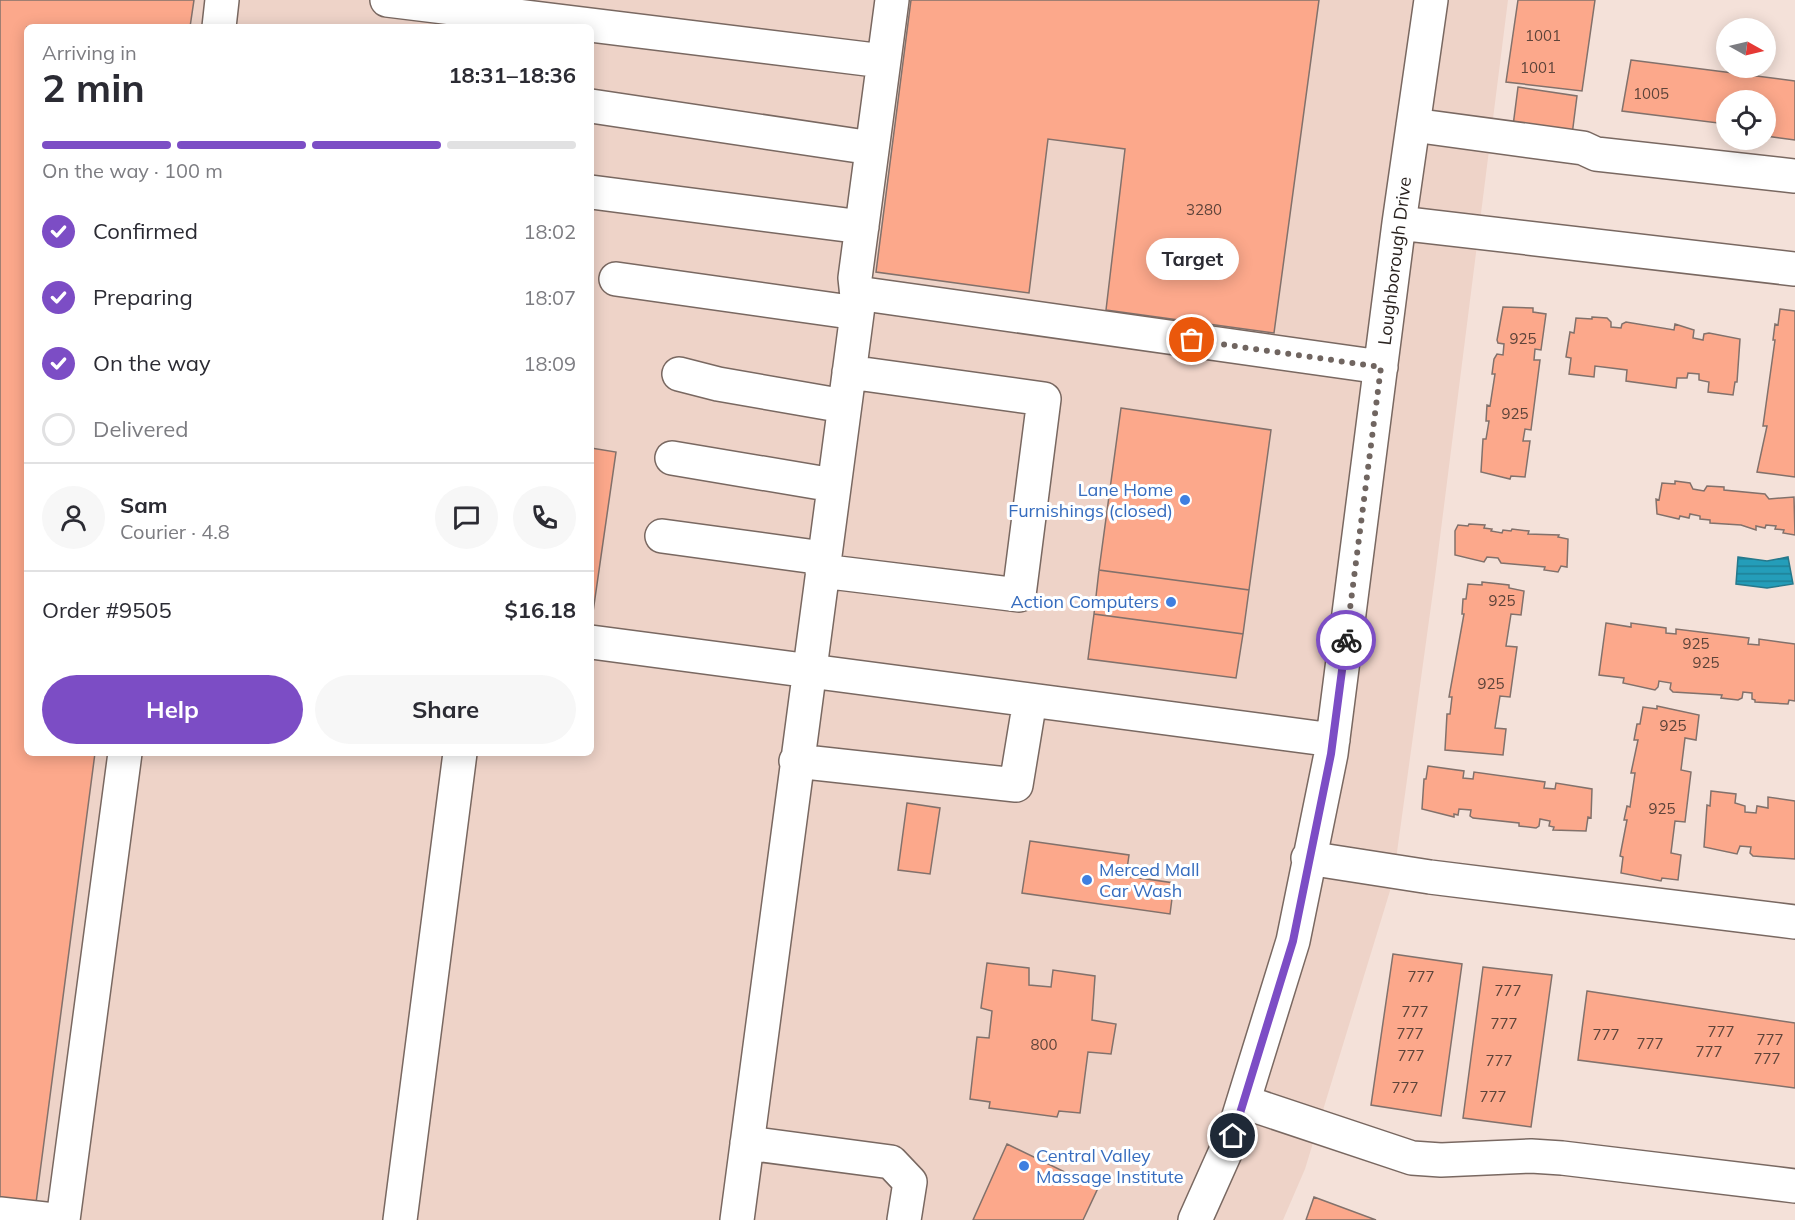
<!DOCTYPE html>
<html lang="en">
<head>
<meta charset="utf-8">
<style>
	:root { --surface:#fff; --page:#f7f7f7; --text:#2b2b33; --muted:#7c7c81; --line:#e1e1e2; --accent:#7c4dc5 }
	body { margin:0; font-family:Mulish,sans-serif; background:var(--page); color:var(--text); height:100vh; display:flex; flex-direction:column; font-size:22px; white-space:nowrap }
	* { box-sizing:border-box; margin:0 }
	p { font-size:20px; color:var(--muted) }
	.icon { flex:none; width:33px; height:33px; fill:none; stroke:currentColor; stroke-width:2; stroke-linecap:round; stroke-linejoin:round }
	.map { position:relative; flex:1; overflow:hidden }
	.drawer { position:absolute; left:24px; top:24px; width:570px; height:732px; display:flex; flex-direction:column; background:var(--surface); border-radius:9px; box-shadow:0 3px 15px #0003 }
	.drawer>* { flex:none }
	.needle { width:39px; rotate:98deg }
	.fabs { position:absolute; left:1716px; top:18px; display:grid; gap:12px }
	.fabs a { display:grid; place-items:center; width:60px; height:60px; border-radius:50%; background:var(--surface); box-shadow:0 3px 15px #0003; font-size:30px }
	.pin { position:absolute; display:grid; place-items:center; width:51px; height:51px; color:#fff; margin:-26px; border:3px solid #fff; border-radius:50%; box-shadow:0 2px 6px #0007 }
	.courier { position:absolute; display:grid; place-items:center; width:60px; height:60px; margin:-30px; border:4px solid #7c4dc5; border-radius:50%; background:#fff; color:#222; box-shadow:0 2px 8px #0007 }
	.bubble { position:absolute; height:42px; border-radius:21px; background:var(--surface); box-shadow:0 3px 15px #0003; font-size:20px; font-weight:700; line-height:42px; text-align:center }
	.headline em { font-style:normal; font-weight:700 }
	.headline div { display:flex; flex-direction:column-reverse }
	.headline { display:flex; align-items:center; justify-content:space-between; height:102px; padding:0 18px }
	h1 { font-size:39px; font-weight:700; line-height:45px }
	.bar { display:grid; grid-template-columns:repeat(4,1fr); gap:9px 6px; align-content:center; height:72px; padding:0 18px }
	.bar i { height:8px; border-radius:4px; background:var(--line) }
	.bar .selected { background:var(--accent) }
	.bar p { grid-column:span 4 }
	.line { display:flex; align-items:center; gap:15px; padding:0 18px; border-top:2px solid var(--line) }
	.line div { flex:1 }
	.round { display:grid; place-items:center; flex:none; width:63px; height:63px; border-radius:32px; background:var(--page) }
	ol { padding:0 18px; list-style:none }
	li { display:flex; align-items:center; gap:18px; height:66px }
	li p { margin-inline-start:auto }
	li .icon { padding:6px; border-radius:50%; background:var(--accent); color:#fff; stroke-width:4 }
	li:last-child { color:var(--muted) }
	li i { width:33px; height:33px; border:3px solid var(--line); border-radius:50% }
	.button { display:flex; gap:12px; margin-top:auto; padding:12px 18px }
	.button a { flex:1; height:69px; border-radius:36px; background:var(--accent); color:#fff; font-size:24px; font-weight:700; line-height:69px; text-align:center }
	.button a+a { background:var(--page); color:var(--text) }
	.map>svg:first-child { display:block }
	.built { fill:#eed3c8; fill-rule:evenodd }
	.water { fill:url(#water-rules); stroke:#26788b; stroke-width:1.5 }
	.building { fill:#fca88b; stroke:#82716b; stroke-width:1.5 }
	.lines { fill:none; stroke-linecap:round; stroke-linejoin:round }
	.minor-casing { stroke:#796861; stroke-width:36 }
	.minor { stroke:#fff; stroke-width:33 }
	.done { stroke:#706560; stroke-width:6; stroke-dasharray:0 10.8 }
	.route { stroke:#7c4dc5; stroke-width:8 }
	.shop-dot { fill:#3f7fe0; stroke:#fff; stroke-width:2 }
	.labels { text-anchor:middle; stroke-width:6; stroke-linejoin:round; paint-order:stroke }
	.number-label { font-size:15px; fill:#5e443a }
	.street-label { font-size:18px; fill:#29221f; stroke:#fff }
	.shop-label { font-size:18px; fill:#366cbe; stroke:#fff; text-anchor:end }
</style>
</head>
<body>
<div class="map">
<svg width="1795" height="1220" viewBox="0 0 1795 1220">
	<defs>
		<pattern id="water-rules" width="6" height="5" patternUnits="userSpaceOnUse" patternTransform="scale(1.5)"><rect width="6" height="5" fill="#249db9"/><path d="M0 2.5h6" fill="none" stroke="#1f8096"/></pattern>
	</defs>
	<rect width="100%" height="100%" fill="#f4e1d9"/>
	<path class="built" d="M0 0H1508L1435 577 1393 881 1305 1169 1283 1220H0ZM27 27H591V753H27Z"/>
	<path class="water" d="M1738 557 1767 561 1788 557 1793 584 1767 588 1736 584Z"/>
	<path class="building" d="M0 0H194L190 27H27V753H95L36 1203 0 1198Z
		M911 0H1319L1274 333 1106 310 1125 149 1048 139 1029 293 876 272Z
		M1518 0H1595L1582 91 1506 82Z
		M1631 60 1795 81V140L1766 136V100H1726V124L1622 111Z
		M1518 87 1577 96 1572 135 1513 126Z
		M1503 307 1533 308V312L1546 314 1541 350 1535 349 1534 360H1540L1531 430 1525 429 1523 441H1530L1525 477 1511 476 1510 479 1481 472 1483 439H1486L1489 421H1486L1487 405 1490 406 1495 374H1492L1494 359 1497 354 1503 355 1504 344 1498 343 1497 340Z
		M1780 309 1795 311V477L1757 472 1767 426H1763L1775 340H1773L1775 324 1778 325Z
		M1592 317 1607 318 1611 322V327L1621 328 1622 324 1626 322 1674 330 1675 324 1694 330 1693 338 1703 340 1704 334 1709 333 1740 339 1737 382H1735L1733 395 1708 392 1709 382 1699 380V374L1688 373 1687 378H1677L1676 388 1626 381 1627 370 1595 366 1594 377 1569 374 1571 358 1566 357 1570 332 1574 333 1576 318 1592 319Z
		M1121 408 1271 430 1249 590 1099 570Z
		M591 448 616 452 591 626Z
		M1675 481 1690 483 1693 489 1704 491 1707 486 1724 487V490L1765 494 1769 499 1794 497 1795 535 1783 533 1784 530 1775 529 1776 526 1766 525 1765 528 1756 526V530L1741 525 1710 523V520L1700 519V516L1690 514 1689 518 1680 516 1679 519 1657 514 1656 499 1659 500 1662 483 1675 484Z
		M1469 524 1485 525 1484 528 1492 529 1491 531 1502 533 1503 530 1511 531 1512 529 1529 531 1528 534 1559 535 1558 537 1568 539 1567 567 1561 566 1558 572 1544 570 1545 567 1501 563 1498 558 1487 557 1484 562 1455 555V531L1458 525 1468 526Z
		M1099 570 1249 590 1243 634 1094 614Z
		M1482 582 1509 585V588L1524 591 1521 615 1511 614 1506 646 1517 647 1510 697 1500 696 1495 728 1506 729 1503 755 1445 750 1447 714H1450L1452 697H1449L1464 614H1462L1463 599H1466L1468 584 1482 585Z
		M1094 614 1243 634 1236 678 1088 659Z
		M1606 623 1631 627V623L1666 628V633L1676 634V629L1749 638 1748 644 1759 645V639L1795 644V701L1789 700 1788 704 1755 702V700L1752 699V693L1743 692 1742 698 1738 700 1721 698 1722 695 1673 692 1670 689 1671 683 1659 681 1658 687 1655 690 1623 683 1624 678 1599 675Z
		M1657 706 1699 715 1696 740 1685 738 1681 770 1691 772 1685 822 1675 821 1671 853 1681 855 1678 880 1662 878 1661 881 1621 873 1623 857 1620 856 1627 820H1624L1627 806 1630 807 1635 773H1631L1638 740H1634L1637 724H1640L1643 707 1657 709Z
		M1428 766 1464 771 1463 778 1473 779 1474 772 1545 782 1544 788 1555 789 1556 783 1592 789 1591 818 1588 817 1586 831 1553 830 1554 827 1549 826 1550 821 1540 819 1539 826 1536 828 1519 826V823L1473 818 1470 816 1471 810 1459 809 1458 815 1454 814V817L1422 809 1424 779H1426Z
		M1711 791 1736 794 1735 803 1745 806V812L1756 813 1757 806 1768 808V797L1795 801V859L1753 856 1750 853 1751 847 1740 846 1737 854 1704 847 1707 805 1710 806Z
		M907 803 940 808 930 874 898 870Z
		M1030 841 1129 855 1126 876 1174 883 1170 914 1022 893Z
		M1393 954 1462 964 1441 1116 1371 1105Z
		M987 963 1029 968V985L1051 987 1053 970 1095 976 1092 1020 1116 1024 1111 1054 1088 1052 1080 1113 1059 1111 1057 1117 989 1108 990 1102 970 1099 977 1037 989 1038 992 1011 981 1008Z
		M1483 967 1552 975 1531 1127 1463 1118Z
		M1587 991 1795 1023V1088L1578 1060Z
		M1007 1144 1098 1188 1083 1220H973Z
		M1314 1197 1376 1220H1306Z"/>
	<g class="lines">
		<g class="minor-casing">
			<path id="minor" d="M387 0 883 61
				M219 27 222 0
				M591 106 872 148
				M1413 125 1583 148 1596 154 1795 176
				M591 192 862 227
				M1399 223 1795 269
				M616 279 857 313
				M857 293 1381 367
				M679 374 718 384 844 406
				M672 458 833 485
				M662 536 823 558
				M822 571 1019 595 1044 399 849 372
				M591 642 1333 740
				M796 761 1016 785 1030 700
				M1308 858 1430 877 1795 922
				M1244 1102 1412 1158 1441 1160 1531 1156 1562 1158 1795 1186
				M747 1143 891 1162 910 1182 904 1220
				M0 1214 54 1220
				M63 1220 125 753
				M400 1220 460 753
				M737 1220 858 306 855 278 892 0
				M1195 1220 1233 1135 1293 941 1331 754 1399 223 1431 0"/>
		</g>
		<use href="#minor" class="minor"/>
	</g>
	<g class="lines">
		<path class="done" d="M1192 340 1381 367 1346 640"/>
		<path class="route" d="M1233 1136 1293 941 1331 754 1346 640"/>
	</g>
	<g class="shop-dot">
		<circle cx="1185" cy="500" r="6"/>
		<circle cx="1171" cy="602" r="6"/>
		<circle cx="1087" cy="880" r="6"/>
		<circle cx="1024" cy="1166" r="6"/>
	</g>
	<g class="labels">
		<g class="number-label">
			<text x="1543" y="41">1001</text>
			<text x="1538" y="73">1001</text>
			<text x="1651" y="99">1005</text>
			<text x="1204" y="215">3280</text>
			<text x="1523" y="344">925</text>
			<text x="1515" y="419">925</text>
			<text x="1502" y="606">925</text>
			<text x="1696" y="649">925</text>
			<text x="1706" y="668">925</text>
			<text x="1491" y="689">925</text>
			<text x="1673" y="731">925</text>
			<text x="1662" y="814">925</text>
			<text x="1421" y="982">777</text>
			<text x="1508" y="996">777</text>
			<text x="1415" y="1017">777</text>
			<text x="1504" y="1029">777</text>
			<text x="1721" y="1037">777</text>
			<text x="1410" y="1039">777</text>
			<text x="1606" y="1040">777</text>
			<text x="1770" y="1045">777</text>
			<text x="1650" y="1049">777</text>
			<text x="1044" y="1050">800</text>
			<text x="1709" y="1057">777</text>
			<text x="1411" y="1061">777</text>
			<text x="1767" y="1064">777</text>
			<text x="1499" y="1066">777</text>
			<text x="1405" y="1093">777</text>
			<text x="1493" y="1102">777</text>
		</g>
		<g class="street-label">
			<text transform="translate(1395 261) rotate(-83)" y="6">Loughborough Drive</text>
		</g>
		<g class="shop-label">
			<text x="1173" y="496">Lane Home<tspan x="1173" dy="21">Furnishings (closed)</tspan></text>
			<text x="1159" y="608">Action Computers</text>
			<text x="1099" y="876" text-anchor="start">Merced Mall<tspan x="1099" dy="21">Car Wash</tspan></text>
			<text x="1036" y="1162" text-anchor="start">Central Valley<tspan x="1036" dy="21">Massage Institute</tspan></text>
		</g>
	</g>
</svg>
<div class="fabs">
<a><svg class="needle" viewBox="-14 -14 28 28"><path d="M0-13l5 13h-10z" fill="#e53935"/><path d="M0 13l5-13h-10z" fill="#7c7c81"/></svg></a>
<a><svg class="icon" aria-label="locate" viewBox="0 0 24 24"><circle cx="12" cy="12" r="6"/><path d="M12 2v4M12 18v4M2 12h4M18 12h4"/></svg></a>
</div>
<div class="pin" style="left:1192px;top:340px;background:#ea580c"><svg class="icon" aria-label="bag" viewBox="0 0 24 24"><path d="M5 8h14l-1 12H6zM9 8a3 3 0 0 1 6 0"/></svg></div>
<div class="pin" style="left:1233px;top:1136px;background:#1f2937"><svg class="icon" aria-label="home" viewBox="0 0 24 24"><path d="M3 11l9-7 9 7M6 9v11h12V9"/></svg></div>
<div class="courier" style="left:1346px;top:640px"><svg class="icon" aria-label="bike" viewBox="0 0 24 24"><circle cx="6" cy="16" r="4"/><circle cx="18" cy="16" r="4"/><path d="M6 16l4-8h5l3 8M10 8l3 8H6M13 5h3"/></svg></div>
<div class="bubble" style="left:1146px;top:238px;width:93px">Target</div>
<section class="drawer">
<div class="headline"><div><h1>2 min</h1><p>Arriving in</p></div><em>18:31–18:36</em></div>
<div class="bar"><i class="selected"></i><i class="selected"></i><i class="selected"></i><i></i><p>On the way · 100 m</p></div>
<ol>
<li><svg class="icon" aria-label="check" viewBox="0 0 24 24"><path d="M5 12l5 5 9-10"/></svg>Confirmed<p>18:02</p></li>
<li><svg class="icon" aria-label="check" viewBox="0 0 24 24"><path d="M5 12l5 5 9-10"/></svg>Preparing<p>18:07</p></li>
<li><svg class="icon" aria-label="check" viewBox="0 0 24 24"><path d="M5 12l5 5 9-10"/></svg>On the way<p>18:09</p></li>
<li><i></i>Delivered</li>
</ol>
<div class="line" style="height:108px"><a class="round"><svg class="icon" aria-label="person" viewBox="0 0 24 24"><circle cx="12" cy="8" r="4"/><path d="M4 21q1-7 8-7t8 7"/></svg></a><div><b>Sam</b><p>Courier · 4.8</p></div><a class="round"><svg class="icon" aria-label="chat" viewBox="0 0 24 24"><path d="M4 5h16v11H9l-5 4z"/></svg></a><a class="round"><svg class="icon" aria-label="phone" viewBox="0 0 24 24"><path d="M5 4h4l2 5-3 2q2 4 5 5l2-3 5 2v4C11 20 4 13 5 4z"/></svg></a></div>
<div class="line" style="height:78px"><div>Order #9505</div><b>$16.18</b></div>
<div class="button"><a>Help</a><a>Share</a></div>
</section>
</div>
</body>
</html>
